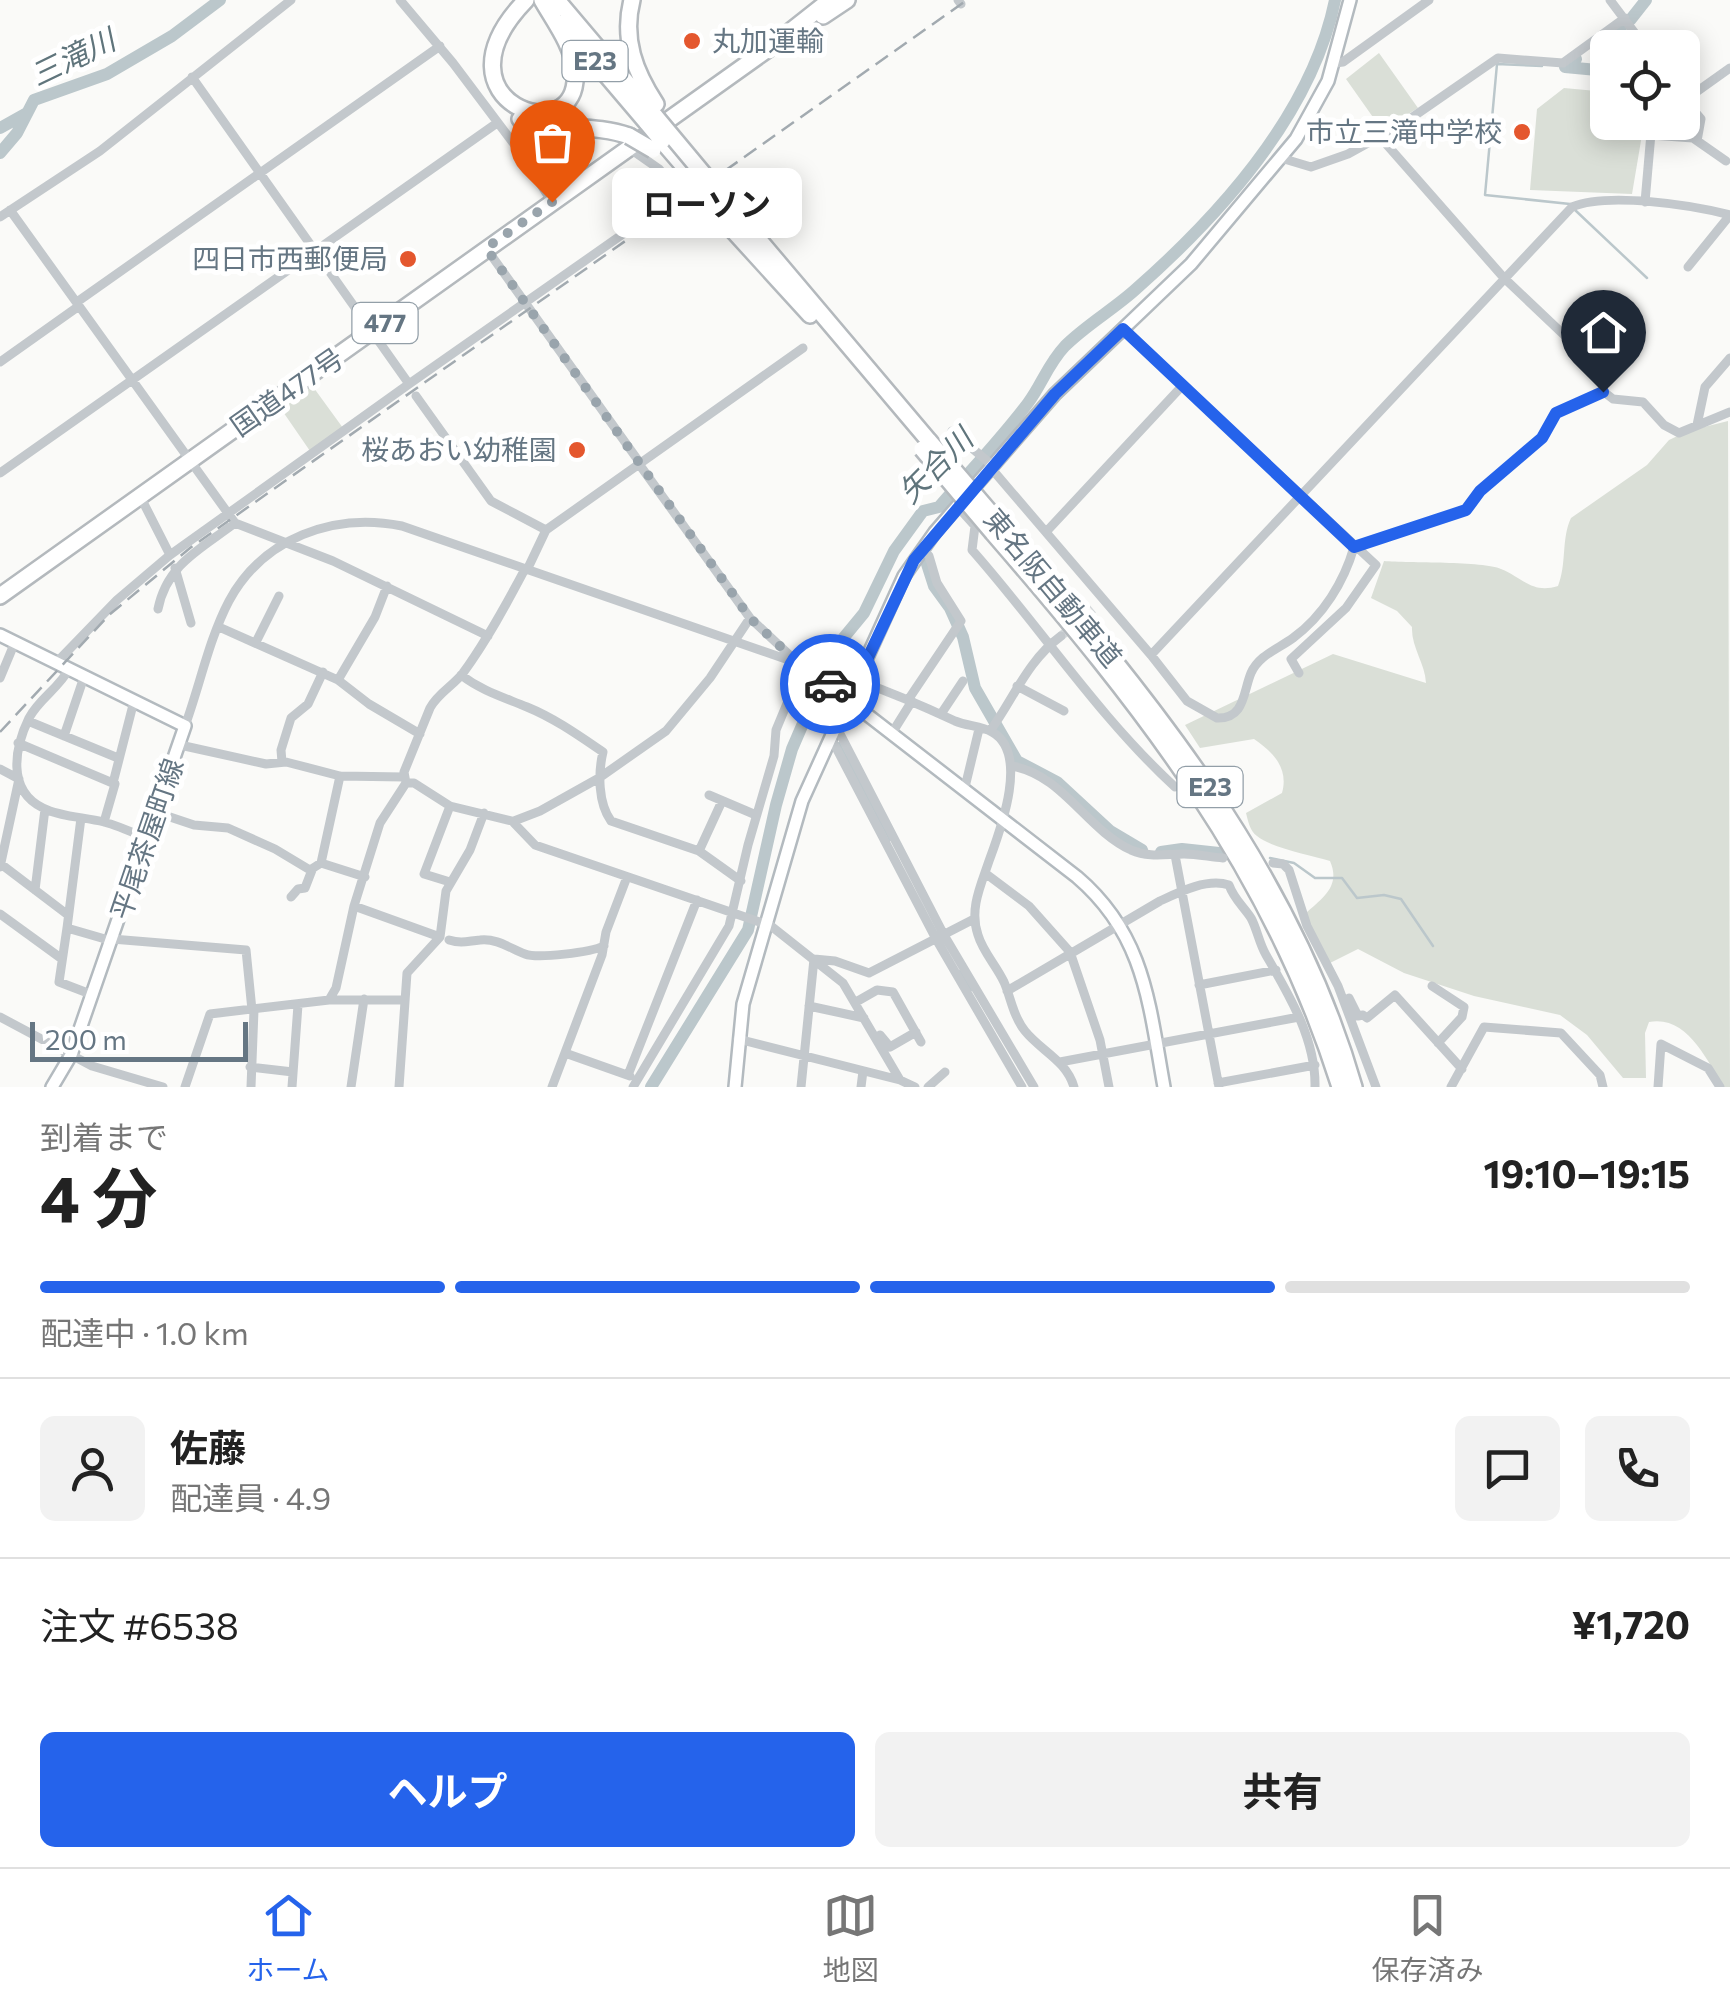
<!DOCTYPE html>
<html lang="ja">
<head>
<meta charset="utf-8">
<style>
	:root { --surface:#fff; --page:#f2f2f2; --text:#222; --muted:#767676; --line:#e0e0e0; --accent:#2563eb }
	body { margin:0; font-family:Commissioner,"Noto Sans JP",sans-serif; background:var(--page); color:var(--text); height:100vh; display:flex; flex-direction:column; font-size:38px; white-space:nowrap }
	* { box-sizing:border-box; margin:0 }
	p { font-size:32px; color:var(--muted) }
	.icon { flex:none; width:55px; height:55px; fill:none; stroke:currentColor; stroke-width:2; stroke-linecap:round; stroke-linejoin:round }
	.map { position:relative; height:1087px; overflow:hidden }
	.details { display:flex; flex-direction:column; background:var(--surface); flex:1 }
	.details>* { flex:none }
	.fabs { position:absolute; left:1590px; top:30px; display:grid; gap:20px }
	.fabs a { display:grid; place-items:center; width:110px; height:110px; border-radius:15px; background:var(--surface); box-shadow:0 5px 25px #0003; font-size:50px }
	.scale { position:absolute; left:30px; bottom:25px; width:218px; box-sizing:border-box; padding-left:10px; border:5px solid #657683; border-top:0; font-size:28px; line-height:35px; white-space:nowrap; color:#657683; -webkit-text-stroke:8px #fff; paint-order:stroke }
	.pin { position:absolute; display:grid; place-items:center; width:85px; height:85px; color:#fff; margin:-102px -42px; border-radius:50% 50% 50% 0; rotate:-45deg; box-shadow:0 0 10px #0007 }
	.pin .icon { rotate:45deg }
	.courier { position:absolute; display:grid; place-items:center; width:100px; height:100px; margin:-50px; border:8px solid #2563eb; border-radius:50%; background:#fff; color:#222; box-shadow:0 2px 12px #0007 }
	.bubble { position:absolute; height:70px; border-radius:15px; background:var(--surface); box-shadow:0 5px 25px #0003; font-size:32px; font-weight:700; line-height:70px; text-align:center }
	.headline em { font-style:normal; font-weight:700 }
	.headline div { display:flex; flex-direction:column-reverse }
	.headline { display:flex; align-items:center; justify-content:space-between; height:170px; padding:0 40px }
	h1 { font-size:65px; font-weight:700; line-height:75px }
	.bar { display:grid; grid-template-columns:repeat(4,1fr); gap:15px 10px; align-content:center; height:120px; padding:0 40px }
	.bar i { height:12px; border-radius:8px; background:var(--line) }
	.bar .selected { background:var(--accent) }
	.bar p { grid-column:span 4 }
	.line { display:flex; align-items:center; gap:25px; padding:0 40px; border-top:2px solid var(--line) }
	.line div { flex:1 }
	.round { display:grid; place-items:center; flex:none; width:105px; height:105px; border-radius:15px; background:var(--page) }
	.button { display:flex; gap:20px; margin-top:auto; padding:20px 40px }
	.button a { flex:1; height:115px; border-radius:15px; background:var(--accent); color:#fff; font-size:40px; font-weight:700; line-height:115px; text-align:center }
	.button a+a { background:var(--page); color:var(--text) }
	.dock { display:flex; justify-content:space-around; align-items:center; height:140px; border-top:2px solid var(--line); background:var(--surface); font-size:28px; color:var(--muted) }
	.dock a { display:grid; justify-items:center; gap:5px }
	.dock .selected { color:var(--accent) }
	.map>svg:first-child { display:block }
	.green { fill:#dadfd7 }
	.lines { fill:none; stroke-linecap:round; stroke-linejoin:round }
	.stream { stroke:#bbc7cb; stroke-width:2.5 }
	.river { stroke:#bbc7cb; stroke-width:12 }
	.street-tunnel { stroke:#d5d9db; stroke-width:9; stroke-dasharray:9 4.5; stroke-linecap:butt }
	.secondary-casing { stroke:#b3babf; stroke-width:16 }
	.highway-casing { stroke:#b4b9bd; stroke-width:20 }
	.street { stroke:#c3c8cc; stroke-width:9 }
	.secondary { stroke:#fff; stroke-width:11 }
	.highway { stroke:#fff; stroke-width:15 }
	.rail { stroke:#a2aab0; stroke-width:2.5; stroke-dasharray:15 8; stroke-linecap:butt }
	.highway-bridge-casing { stroke:#b4b9bd; stroke-width:20; stroke-linecap:butt }
	.highway-bridge { stroke:#fff; stroke-width:15 }
	.done { stroke:#99a4ac; stroke-width:10; stroke-dasharray:0 18 }
	.route { stroke:#2563eb; stroke-width:12 }
	.poi-dot { fill:#e4572e; stroke:#fff; stroke-width:4 }
	.labels { text-anchor:middle; stroke-width:10; stroke-linejoin:round; paint-order:stroke }
	.shield { fill:#fff; stroke:#939fa8; stroke-width:2.5 }
	.shield-label { font-size:25px; font-weight:bold; fill:#657683 }
	.poi-label { font-size:28px; fill:#657683; stroke:#fff; text-anchor:end }
	.street-label { font-size:28px; fill:#657683; stroke:#fff }
	.water-label { font-size:30px; font-style:italic; fill:#60757c; stroke:#fff }
</style>
</head>
<body>
<div class="map">
<svg width="1730" height="1087" viewBox="0 0 1730 1087">
	<rect width="100%" height="100%" fill="#fafaf8"/>
	<path class="green" d="M1379 53 1418 108 1382 130 1346 79Z
		M1564 88 1607 92 1608 122 1644 123 1632 194 1530 190 1537 109Z
		M311 384 343 428 310 451 279 406Z
		M1728 421 1730 1087H1724C1706 1060 1688 1015 1649 1022L1645 1033 1646 1078H1623L1587 1035 1560 1015 1474 996 1404 973 1358 949 1326 965 1306 913C1323 898 1341 886 1330 861 1311 855 1271 848 1257 836 1250 831 1248 821 1246 813L1282 793C1289 768 1273 752 1254 739L1200 748 1185 725 1333 654 1426 683C1425 663 1411 647 1412 627L1397 611 1371 598 1384 561C1407 563 1484 561 1501 569 1523 578 1532 594 1558 586 1567 564 1561 539 1571 518L1647 465 1669 440 1688 431Z"/>
	<g class="lines">
		<path class="stream" d="M1542 66 1497 64 1485 195 1570 204
			M1575 210 1647 278
			M804 719 819 722
			M839 743 890 840
			M1270 858 1294 863 1315 878H1342L1357 898 1384 895 1401 899 1433 946
			M960 971 971 990"/>
		<path class="river" d="M1617 29 1631 19 1646 0
			M1576 59 1565 67 1608 71
			M0 128 27 113
			M0 153 17 133 34 100 107 74 172 36 220 0
			M926 561 934 586 950 608 963 637 975 688 1017 761 1057 782 1110 831 1142 850
			M1161 852 1182 849 1219 853
			M651 1087 748 930 776 805 792 749 836 647 864 613 894 551 923 511 939 507C969 472 1001 439 1028 403 1042 384 1048 364 1065 346 1086 325 1114 309 1136 289 1220 215 1312 113 1335 0"/>
		<path class="street-tunnel" d="M1061 636 1093 609"/>
		<g class="secondary-casing">
			<path id="secondary" d="M0 635 185 726 71 1055 52 1087
				M803 665 1077 877C1145 935 1149 1004 1164 1087
				M735 1087 743 1004 802 801 904 576 935 532 1055 394 1191 264 1296 139 1328 81 1350 0"/>
		</g>
		<g class="highway-casing">
			<path id="highway" d="M526 0C426 103 582 155 575 71 573 46 554 21 542 0
				M557 0 656 117
				M632 0C622 39 635 72 656 104
				M823 16 847 0
				M562 23 647 123
				M520 119C555 132 593 123 629 136
				M662 141 693 177
				M716 189 929 441
				M708 203 810 315
				M1001 525C1146 695 1291 867 1354 1087
				M993 533C1142 705 1271 867 1340 1087
				M0 596 768 49 830 0"/>
		</g>
		<path class="street" d="M400 0 453 63 520 152 552 202
			M958 0 961 4
			M1610 0 1646 48
			M1335 63 1343 62 1429 0
			M1682 97 1685 100 1730 68
			M1685 100 1701 119 1697 141
			M1651 135 1693 138 1726 161
			M1281 158 1311 167 1348 154 1404 123 1498 58 1563 63 1625 18
			M1645 202 1652 122
			M10 210 235 523 333 561 488 636
			M0 217 100 151 291 0
			M486 248 640 463
			M1688 267 1730 215
			M77 302 440 46
			M1123 329 1376 565 1346 608 1291 659 1299 673
			M0 362 79 306
			M409 384 680 194 659 169 629 148
			M1604 392 1613 399 1643 402 1664 425 1679 433 1730 412
			M416 396 491 501 546 530
			M1697 425 1705 387 1730 358
			M952 431 993 466
			M639 464 750 618 797 662
			M991 468 1151 655 1572 207C1607 192 1693 205 1730 215
			M0 473 497 123
			M140 496 170 555
			M957 506 975 526 972 550C1041 628 1098 716 1175 787
			M1046 532 1183 385
			M1354 547 1466 510 1480 491 1541 438 1556 413 1604 392 1601 370 1504 278 1380 137
			M175 568 191 623
			M527 570 546 530 803 348
			M158 609C167 564 201 549 235 523
			M219 627 338 680 369 704 420 734
			M256 642 279 596
			M1151 655 1187 701 1217 718C1245 719 1243 692 1251 673 1259 655 1278 649 1293 638 1323 616 1344 582 1354 547
			M56 663 117 600 170 555 409 384 192 77
			M69 669C59 688 39 699 29 718 15 747 6 790 43 808 61 817 84 817 104 822 119 826 134 833 148 839
			M461 675C482 691 503 697 527 707 554 718 578 735 603 752 598 773 598 803 611 821L699 851 741 881
			M0 678 15 642
			M338 680 375 617 387 586
			M856 680C890 692 923 706 955 721 967 726 981 726 992 732 1030 753 1000 831 989 861 981 885 969 909 978 935 983 952 996 965 1004 982 1011 998 1013 1016 1025 1031 1041 1051 1066 1060 1074 1087
			M1017 686 1064 711
			M908 700 961 621 937 583 929 556 922 548
			M941 714 963 681
			M28 721 118 758
			M185 726C200 685 209 639 229 601 263 538 334 512 402 526L803 665 776 730 774 756 748 845 729 926 633 1087
			M836 726 944 935 1034 1087
			M990 731C1013 700 1027 661 1061 636
			M892 733 912 701
			M64 736 84 677
			M831 738 936 939 1022 1087
			M18 743 115 784 104 822
			M180 745 266 764 286 762 340 776 404 777
			M282 762 281 750 291 718 308 704 323 672
			M1012 766C1063 775 1086 829 1131 850 1150 858 1165 854 1184 854 1197 854 1210 857 1223 858
			M0 769 19 779
			M113 783 134 701
			M406 783H414L450 806 512 821 535 845 771 926 843 983 900 1080
			M966 783 979 729
			M709 795 756 815
			M450 806 424 874 450 882
			M158 813 194 825 228 828 275 849 310 870 321 863 365 877
			M81 818 67 928 112 941
			M514 821 540 811 599 778 666 731 710 678 750 618
			M699 851 722 801
			M1175 855 1219 1087
			M321 863 340 776
			M1273 863 1283 864 1289 870 1307 926 1338 986 1376 1087
			M1 864 68 915
			M0 867 19 779
			M985 873 1029 906 1070 952 1100 1040 1109 1087
			M35 890 45 809
			M291 897 298 889 305 888 312 870
			M354 906 440 937
			M0 914 62 959
			M67 928 59 982 93 995
			M112 939 246 950 252 1010
			M449 940C462 944 468 941 480 940 497 938 511 949 525 954 538 959 591 952 604 946
			M814 959 835 961 869 973 974 919
			M1199 985 1276 970
			M1432 986 1464 1007 1462 1017 1438 1043
			M1007 991 1160 901C1179 892 1207 878 1229 885 1234 899 1243 906 1251 918 1257 929 1259 943 1266 955 1289 995 1316 1039 1315 1087
			M1349 998 1358 1016 1363 1015 1367 1018 1395 995 1462 1069
			M329 1000 336 988 354 906 380 823 406 783 404 772 430 708C438 693 453 686 463 673 487 640 506 605 525 569
			M856 1002 877 990 893 992 921 1042
			M809 1006 864 1018
			M0 1017 92 1066 163 1087
			M880 1035 890 1047 916 1032
			M738 1039 900 1080 915 1087
			M565 1053 630 1076
			M1060 1062 1299 1017
			M250 1067 293 1072
			M628 1075 697 900
			M1218 1083 1315 1065
			M185 1087 210 1014 329 1000H403
			M251 1087 254 1010
			M292 1087 298 1005
			M351 1087 364 999
			M399 1087 407 973 440 937 446 891 470 850 484 813
			M552 1087 602 955 606 932 627 877
			M801 1087 814 959
			M861 1087 863 1071
			M928 1087 945 1072
			M1451 1087 1484 1027 1561 1033 1600 1075 1603 1087
			M1658 1087 1661 1044 1708 1068 1720 1087"/>
		<use href="#secondary" class="secondary"/>
		<use href="#highway" class="highway"/>
		<path class="rail" d="M0 732 109 615 190 548 967 0"/>
		<g class="highway-bridge-casing">
			<path id="highway-bridge" d="M656 117 716 189
				M647 123 662 141
				M629 136 653 150
				M687 182 708 203
				M929 441 1001 525
				M922 449 993 533"/>
		</g>
		<use href="#highway-bridge" class="highway-bridge"/>
	</g>
	<g class="lines">
		<path class="done" d="M552 202 486 248 750 618 799 664 830 684"/>
		<path class="route" d="M830 684 848 700 914 560 1055 394 1123 329 1354 547 1466 510 1480 491 1542 438 1556 413 1603 392"/>
	</g>
	<g class="poi-dot">
		<circle cx="692" cy="41" r="10"/>
		<circle cx="1522" cy="132" r="10"/>
		<circle cx="408" cy="259" r="10"/>
		<circle cx="577" cy="450" r="10"/>
	</g>
	<g class="labels">
		<g class="shield">
			<rect x="562.5" y="41" width="65" height="40" rx="8"/>
			<rect x="352.5" y="303" width="65" height="40" rx="8"/>
			<rect x="1177.5" y="767" width="65" height="40" rx="8"/>
		</g>
		<g class="shield-label">
			<text x="595" y="70">E23</text>
			<text x="385" y="332">477</text>
			<text x="1210" y="796">E23</text>
		</g>
		<g class="poi-label">
			<text x="712" y="51" text-anchor="start">丸加運輸</text>
			<text x="1502" y="142">市立三滝中学校</text>
			<text x="388" y="269">四日市西郵便局</text>
			<text x="557" y="460">桜あおい幼稚園</text>
		</g>
		<g class="street-label">
			<text transform="translate(287 392) rotate(-35)" y="10">国道477号</text>
			<text transform="translate(1053 588) rotate(50)" y="10">東名阪自動車道</text>
			<text transform="translate(147 839) rotate(-71)" y="10">平尾茶屋町線</text>
		</g>
		<g class="water-label">
			<text transform="translate(73 58) rotate(-26)" y="10">三滝川</text>
			<text transform="translate(936 466) rotate(-45)" y="10">矢合川</text>
		</g>
	</g>
</svg>
<div class="fabs">
<a><svg class="icon" aria-label="locate" viewBox="0 0 24 24"><circle cx="12" cy="12" r="6"/><path d="M12 2v4M12 18v4M2 12h4M18 12h4"/></svg></a>
</div>
<div class="scale">200 m</div>
<div class="pin" style="left:552px;top:202px;background:#ea580c"><svg class="icon" aria-label="bag" viewBox="0 0 24 24"><path d="M5 8h14l-1 12H6zM9 8a3 3 0 0 1 6 0"/></svg></div>
<div class="pin" style="left:1603px;top:392px;background:#1f2937"><svg class="icon" aria-label="home" viewBox="0 0 24 24"><path d="M3 11l9-7 9 7M6 9v11h12V9"/></svg></div>
<div class="courier" style="left:830px;top:684px"><svg class="icon" aria-label="car" viewBox="0 0 24 24"><path d="M5 17H2v-5l4-1 3-4h7l3 4 3 1v5h-3M9 17h6M6 11h13"/><circle cx="7" cy="17" r="2"/><circle cx="17" cy="17" r="2"/></svg></div>
<div class="bubble" style="left:612px;top:168px;width:190px">ローソン</div>
</div>
<section class="details">
<div class="headline"><div><h1>4 分</h1><p>到着まで</p></div><em>19:10–19:15</em></div>
<div class="bar"><i class="selected"></i><i class="selected"></i><i class="selected"></i><i></i><p>配達中 · 1.0 km</p></div>
<div class="line" style="height:180px"><a class="round"><svg class="icon" aria-label="person" viewBox="0 0 24 24"><circle cx="12" cy="8" r="4"/><path d="M4 21q1-7 8-7t8 7"/></svg></a><div><b>佐藤</b><p>配達員 · 4.9</p></div><a class="round"><svg class="icon" aria-label="chat" viewBox="0 0 24 24"><path d="M4 5h16v11H9l-5 4z"/></svg></a><a class="round"><svg class="icon" aria-label="phone" viewBox="0 0 24 24"><path d="M5 4h4l2 5-3 2q2 4 5 5l2-3 5 2v4C11 20 4 13 5 4z"/></svg></a></div>
<div class="line" style="height:130px"><div>注文 #6538</div><b>¥1,720</b></div>
<div class="button"><a>ヘルプ</a><a>共有</a></div>
</section>
<nav class="dock">
<a class="selected"><svg class="icon" aria-label="home" viewBox="0 0 24 24"><path d="M3 11l9-7 9 7M6 9v11h12V9"/></svg>ホーム</a>
<a><svg class="icon" aria-label="map" viewBox="0 0 24 24"><path d="M3 6l6-2 6 2 6-2v14l-6 2-6-2-6 2zM9 4v14M15 6v14"/></svg>地図</a>
<a><svg class="icon" aria-label="saved" viewBox="0 0 24 24"><path d="M7 4h10v16l-5-4-5 4z"/></svg>保存済み</a>
</nav>
</body>
</html>
